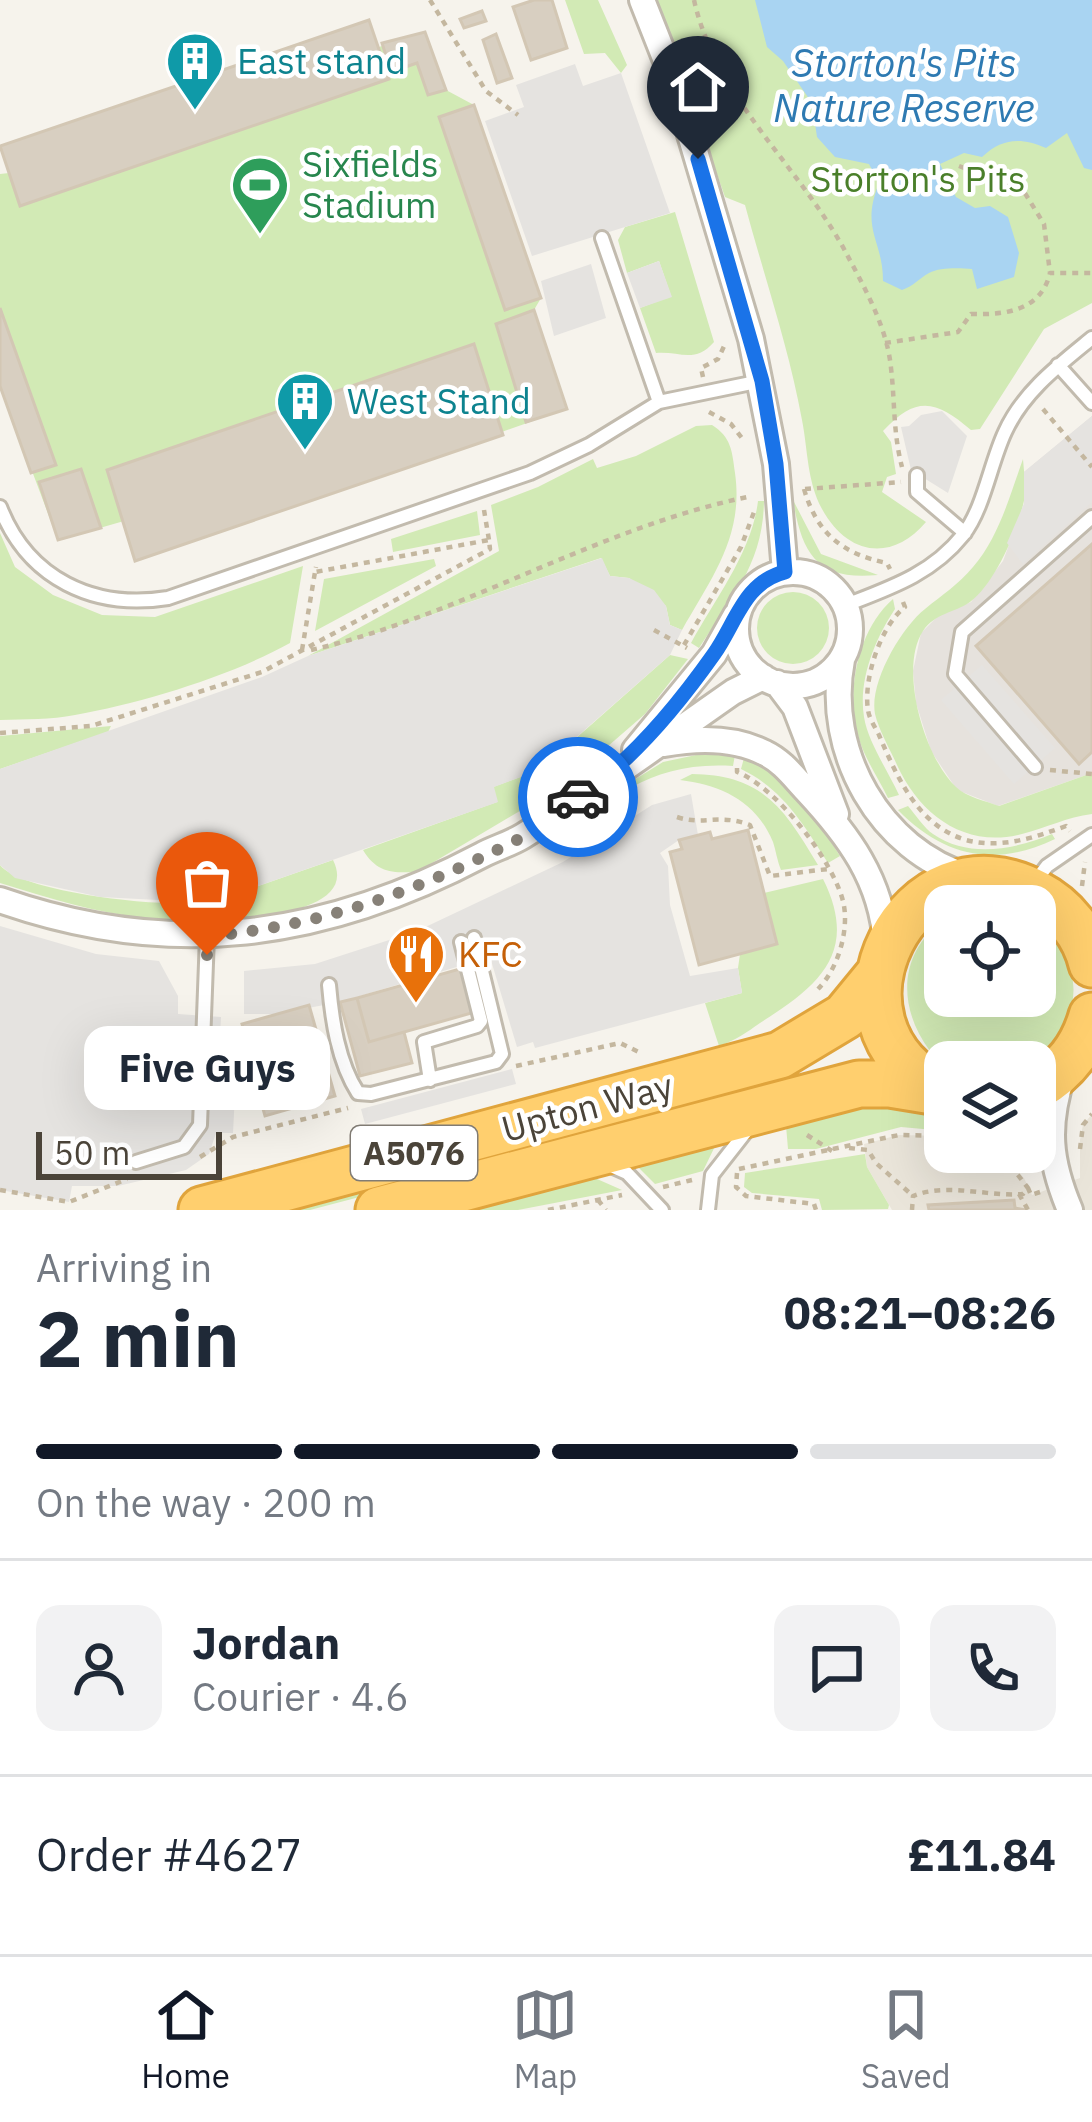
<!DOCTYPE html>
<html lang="en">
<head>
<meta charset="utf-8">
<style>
	:root { --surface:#fff; --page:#f2f2f3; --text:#1f2937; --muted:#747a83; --line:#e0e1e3; --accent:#111827 }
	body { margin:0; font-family:"IBM Plex Sans",sans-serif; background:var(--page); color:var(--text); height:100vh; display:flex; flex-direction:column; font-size:45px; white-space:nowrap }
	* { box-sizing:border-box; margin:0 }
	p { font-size:39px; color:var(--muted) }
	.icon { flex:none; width:66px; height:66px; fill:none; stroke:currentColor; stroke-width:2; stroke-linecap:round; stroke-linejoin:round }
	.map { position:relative; height:1210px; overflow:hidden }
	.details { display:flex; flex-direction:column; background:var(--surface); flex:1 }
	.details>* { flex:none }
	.buttons { position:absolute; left:924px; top:885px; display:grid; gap:24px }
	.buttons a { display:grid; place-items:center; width:132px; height:132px; border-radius:24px; background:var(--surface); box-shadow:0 12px 48px #0002; font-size:60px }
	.scale { position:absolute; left:36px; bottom:30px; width:186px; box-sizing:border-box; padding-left:12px; border:6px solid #4b4439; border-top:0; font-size:33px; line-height:42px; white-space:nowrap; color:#4b4439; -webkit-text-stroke:9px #fff; paint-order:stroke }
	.pin { position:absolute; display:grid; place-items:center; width:102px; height:102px; color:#fff; margin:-123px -51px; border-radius:50% 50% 50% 0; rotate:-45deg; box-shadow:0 0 12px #0007 }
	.pin .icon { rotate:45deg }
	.courier { position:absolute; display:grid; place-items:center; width:120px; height:120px; margin:-60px; border:9px solid #1a73e8; border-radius:50%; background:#fff; color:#222; box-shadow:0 3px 15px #0007 }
	.bubble { position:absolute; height:84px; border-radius:24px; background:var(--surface); box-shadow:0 12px 48px #0002; font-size:39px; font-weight:700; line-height:84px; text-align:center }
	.overview em { font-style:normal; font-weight:700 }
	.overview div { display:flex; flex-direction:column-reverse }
	.overview { display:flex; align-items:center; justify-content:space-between; height:204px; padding:0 36px }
	h1 { font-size:78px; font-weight:700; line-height:90px }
	.bar { display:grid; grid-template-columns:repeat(4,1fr); gap:18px 12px; align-content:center; height:144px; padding:0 36px }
	.bar i { height:15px; border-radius:9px; background:var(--line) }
	.bar .active { background:var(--accent) }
	.bar p { grid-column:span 4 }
	.line { display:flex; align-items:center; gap:30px; padding:0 36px; border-top:3px solid var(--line) }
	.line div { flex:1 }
	.round { display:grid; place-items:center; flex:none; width:126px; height:126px; border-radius:24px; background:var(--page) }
	.tabs { display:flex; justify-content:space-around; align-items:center; height:168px; border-top:3px solid var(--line); background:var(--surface); font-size:33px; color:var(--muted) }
	.tabs a { display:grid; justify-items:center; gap:6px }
	.tabs .active { color:var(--accent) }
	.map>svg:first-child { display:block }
	.residential { fill:#eae5da }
	.industrial { fill:#e6e2dd }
	.green { fill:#d2eab5 }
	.parking { fill:#e5e3e0 }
	.water { fill:#a9d4f2 }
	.building { fill:#d8cfc1; stroke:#d3c7b4; stroke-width:3 }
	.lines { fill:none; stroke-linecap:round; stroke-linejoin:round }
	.lane-casing { stroke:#c2bbae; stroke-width:18 }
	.street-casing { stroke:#c2bbae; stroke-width:30 }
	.highway-casing { stroke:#e0a43c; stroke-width:51 }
	.path { stroke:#c4b79f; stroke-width:4.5; stroke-dasharray:6 6; stroke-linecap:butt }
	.lane { stroke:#fff; stroke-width:12 }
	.street { stroke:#fff; stroke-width:24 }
	.highway { stroke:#ffcf6e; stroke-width:45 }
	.done { stroke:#878178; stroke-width:12; stroke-dasharray:0 21.6 }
	.route { stroke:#1a73e8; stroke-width:15 }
	.labels { text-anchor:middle; stroke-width:9; stroke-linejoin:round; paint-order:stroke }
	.shield { fill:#fff; stroke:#817c74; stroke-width:3 }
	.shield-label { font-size:33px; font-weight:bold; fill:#4b4439 }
	.culture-label { font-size:36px; fill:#0d838f; stroke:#fff; text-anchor:start }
	.leisure-label { font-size:36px; fill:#27864d; stroke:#fff; text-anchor:start }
	.park-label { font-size:36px; fill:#4a7f2a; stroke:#fff }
	.food-label { font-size:36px; fill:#c56008; stroke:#fff; text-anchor:start }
	.street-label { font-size:36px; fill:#4b4439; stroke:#fff }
	.water-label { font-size:39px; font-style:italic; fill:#2e7ab2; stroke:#fff }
</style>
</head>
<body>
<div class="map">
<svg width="1092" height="1210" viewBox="0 0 1092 1210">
	<rect width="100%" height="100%" fill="#f6f3ec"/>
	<path class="residential" d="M1092 1114V1210H892L867 1167 864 1144 899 1135 944 1136 945 1152H991L1007 1161 1024 1178 1032 1195 1080 1178V1140L1083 1125Z"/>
	<path class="industrial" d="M1092 416V773L998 806 957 790 931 751 916 703 913 671 921 633 938 616 971 602 1003 561 1024 504V472Z"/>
	<path class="green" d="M565 0H598L627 65 621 73 605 53 584 54Z
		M656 0H1092V303L1044 329 980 429 971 430C937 401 917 394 883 431L891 442 896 474 887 477 882 492 926 522C892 562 848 556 822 509 807 481 808 451 802 420 789 348 764 276 745 205L725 197Z
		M369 20 379 47 425 32 446 90 474 105 541 298 534 310 567 409 135 561 124 521 58 540 0 386V174L9 173 0 146Z
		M675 212 714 342C695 364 680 351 656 353L640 308 671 296 659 261 627 273 618 240 625 227Z
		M712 425C731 437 732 450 735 473 744 536 712 577 682 630L670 625 666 606 629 578 610 576 601 558 308 656 499 551 491 505 538 487 593 459 597 468 636 456 696 426Z
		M1023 459C1024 473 1027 491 1023 505 1016 534 994 584 970 602 954 613 935 613 923 631 898 669 925 758 956 787 966 797 986 801 999 806L1092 773V814C1067 817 1046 828 1022 834 965 849 920 815 897 765 890 749 879 731 875 714 869 683 901 628 925 609 942 595 959 584 973 567 999 537 1010 495 1023 459Z
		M793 500 821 554 878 575C817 581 802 554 793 500Z
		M758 501H764C763 564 732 597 699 648L691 643C715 599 752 552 758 501Z
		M477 511 480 535 393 552 391 539Z
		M0 533 15 567 53 595 102 615 155 617 303 566 290 643C231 676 142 703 75 715 51 720 25 719 0 720Z
		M434 559 436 566 315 631 324 579Z
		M757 628a36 36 0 1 1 72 0a36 36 0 1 1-72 0Z
		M893 599 895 609C875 639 858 680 864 717 868 742 888 771 899 795L888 798C879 779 865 759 859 739 845 694 857 630 893 599Z
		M670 655 688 659 645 714 562 786 417 872C392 873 377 873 363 850L497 802 493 787 540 770Z
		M111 726 108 732 0 769V736Z
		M715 751 735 755 733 766C651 761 618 797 552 838L558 827 663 762Z
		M744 758C791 771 815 817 840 856L828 863C804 825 783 789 741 769Z
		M692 774C763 775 784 808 818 865L781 870C777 860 776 851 773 842 756 801 721 785 680 780Z
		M908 806C915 814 924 828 933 834 969 859 1016 849 1052 834L1055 839C995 868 944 857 898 810Z
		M333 860C367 927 180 922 146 918 96 913 48 898 0 883V865C21 892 162 908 198 902 213 899 228 891 242 887L244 891Z
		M823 879C860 953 818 986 760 1023 746 1033 736 1040 719 1046L705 1003 742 993 738 968 740 954 777 944 764 893Z
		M945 919V996H1035V919C1086 962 1086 1016 1037 1060L952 1062 955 1051 945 1044 930 1051C897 1007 898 952 945 919Z
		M760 1078 764 1091 310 1210H259Z
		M888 1103 945 1120V1131L901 1127 816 1149H788L785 1114Z
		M718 1140 703 1171 655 1184 633 1162Z
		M865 1154 867 1167 889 1205 888 1209 822 1210 819 1199 752 1193 744 1187 745 1173Z
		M588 1175 622 1190 518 1210H443Z"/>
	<path class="parking" d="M575 64 583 86 621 73 670 213 532 256 485 121 524 107 516 85Z
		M659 261 672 297 640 308 627 273Z
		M591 264 606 318 554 336 541 281Z
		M942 411 967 436 948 493 911 470 901 427 909 426 921 415Z
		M1092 416V502L1023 564 1007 543 1024 504V472Z
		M602 558 610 576 629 578 654 590 666 606 670 625 682 630 670 655 539 770 494 787 498 802 244 891 241 887 197 902 100 897 15 878 0 865V769L262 677 308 656Z
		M982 665 1055 748 1014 784 941 700Z
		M691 794 698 835 679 840 660 853 668 866 670 905 690 976 738 968 742 993 535 1048 533 1042 517 1047 490 957 340 1002 276 1014H244V971L315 964 417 931 563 862 652 805Z
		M0 926 96 954 159 961 178 996V1014L221 1017 220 1034H238L233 1133H216L209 1154 186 1170 118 1186H72L69 1202 0 1190Z
		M512 1069 516 1084 365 1124 361 1109Z"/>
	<path class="water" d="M755 0H1092V170L1084 168 1067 133 1046 148C1021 137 1002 138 982 157L964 153 940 164 956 197 975 208 990 206 1008 217 1019 253 1014 277 977 289 972 269C960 268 940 267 929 273 918 279 914 286 902 290L883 281C883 239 860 230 879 183L869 164 835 157 817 137 812 103 783 61 767 47Z"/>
	<path class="building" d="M534 0H552L567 48 531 60 513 7Z
		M482 11 486 21 464 28 460 19Z
		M369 20 389 79 20 206 0 146Z
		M425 32 446 90 428 95 417 63 391 72 382 43Z
		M496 34 512 78 497 83 483 40Z
		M474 105 541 298 505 310 439 117Z
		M0 308 56 465 31 473 0 386Z
		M534 310 567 409 526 422 496 324Z
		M474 344 503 435 135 561 107 470Z
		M81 469 101 528 58 540 39 482Z
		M1092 544V752L1079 764 976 646Z
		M748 830 777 944 699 965 670 852 682 849 679 840 710 832 712 839Z
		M463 968 475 1012 369 1042 357 998Z
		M357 998 369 1042 404 1032 412 1063 360 1076 340 1002Z
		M309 1005 335 1096 265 1116 253 1073 247 1075 237 1041 246 1039 242 1024Z
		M1014 1200 1015 1208 1026 1210H929L928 1205Z"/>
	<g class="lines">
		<g class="lane-casing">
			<path id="lane" d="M602 238 659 402
				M1058 365 1092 403
				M917 475V492L965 533
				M0 507C28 579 94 610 168 598L530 473 589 445 659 402 761 381
				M846 605C890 588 932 574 963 535 984 508 990 464 1005 432 1023 392 1059 365 1092 338
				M1035 767 955 674 962 632 1092 517
				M1034 883 1047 866 1092 835
				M329 985C332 1020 338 1062 358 1093L371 1094 496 1062 502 1054 474 938
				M430 1080 424 1042 477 1026 481 1021 461 942
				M136 1162 184 1147 200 1125 207 936
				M609 1165 627 1173 662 1210
				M708 1210 712 1175 748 1129"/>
		</g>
		<g class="street-casing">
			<path id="street" d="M642 0 674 81 751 339 776 464 785 572
				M736 629a57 57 0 1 1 114 0a57 57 0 1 1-114 0Z
				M842 660C824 751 880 851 970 877
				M777 683 795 707 836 814
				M664 744C697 738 734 737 765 753 782 761 793 776 806 790 848 835 882 880 886 944
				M635 750 714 654 736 615
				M0 900C171 960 323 939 482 855 495 848 510 844 523 836 595 791 664 740 733 692L763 677
				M1063 1073C1046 1126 1049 1160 1070 1210"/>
		</g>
		<g class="highway-casing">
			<path id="highway" d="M1035 1088C1065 1071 1083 1048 1092 1016
				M942 1090C806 1024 911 824 1037 894 1064 908 1085 934 1092 964
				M202 1210 780 1055 845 1016 877 977
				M379 1210 859 1084H890L945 1093"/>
		</g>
		<path class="path" d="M430 0 486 91 518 115
			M694 0C716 98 797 164 844 249 863 285 887 326 891 368 895 402 893 433 902 467
			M959 166 1023 190 1044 224 1050 273
			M885 343 958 332 971 314C1005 315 1041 311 1050 273H1092
			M703 377 701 368 718 359 726 342
			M1043 409 1092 467
			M709 412 731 424 745 442
			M804 489C817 534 843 554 887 563L890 569
			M805 489 901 482
			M484 510 489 540
			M903 602 905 607C881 625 863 679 868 710 869 718 875 727 879 735 897 777 918 826 966 840 1001 849 1033 838 1066 826L1070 831
			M654 630 687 648
			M684 645 741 547 754 512
			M302 650 315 572
			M311 650C464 615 598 527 752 496
			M0 733 91 726 262 672 490 549 489 540 315 572 316 567
			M737 768V772C776 787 832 859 843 901 850 929 838 969 818 989
			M1050 770 1092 774
			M677 817C704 826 718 813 750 825L770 876 828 869
			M1082 886 1085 862
			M516 1066 620 1043 643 1054
			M807 1135 832 1151
			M849 1148 868 1150 876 1163 913 1196
			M1080 1149 1083 1125 1092 1114
			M991 1152 1007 1161 1028 1188
			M200 1157 233 1137 348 1108
			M739 1169 899 1135 945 1136
			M737 1173 736 1187 746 1196 814 1204 816 1210
			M663 1187 692 1180
			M0 1190 69 1202 127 1179
			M1019 1194 1028 1210
			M598 1200 606 1210
			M548 1210 622 1195
			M912 1210 913 1196C948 1182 986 1197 1023 1194L1028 1188 1031 1195 1040 1192"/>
		<use href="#lane" class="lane"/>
		<use href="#street" class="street"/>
		<use href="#highway" class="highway"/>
	</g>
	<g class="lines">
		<path class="done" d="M207 955V936C320 927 417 891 517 840 538 829 558 811 578 797"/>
		<path class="route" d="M578 797C630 763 678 705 714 654 736 623 744 582 785 572L776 464 762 381 698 159"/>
	</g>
	<defs>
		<g id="building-pin" transform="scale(3)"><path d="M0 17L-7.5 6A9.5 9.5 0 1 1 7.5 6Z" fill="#0f9aa8" stroke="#fff"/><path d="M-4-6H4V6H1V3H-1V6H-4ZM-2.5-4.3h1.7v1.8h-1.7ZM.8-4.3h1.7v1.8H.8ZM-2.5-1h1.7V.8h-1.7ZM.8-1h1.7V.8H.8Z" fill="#fff"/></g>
		<g id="stadium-pin" transform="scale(3)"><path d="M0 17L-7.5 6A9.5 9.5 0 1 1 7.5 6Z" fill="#2e9e5b" stroke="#fff"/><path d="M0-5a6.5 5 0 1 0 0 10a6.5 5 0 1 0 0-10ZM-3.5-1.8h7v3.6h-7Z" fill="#fff"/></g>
		<g id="restaurant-pin" transform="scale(3)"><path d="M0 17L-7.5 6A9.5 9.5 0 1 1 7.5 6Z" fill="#e8710a" stroke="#fff"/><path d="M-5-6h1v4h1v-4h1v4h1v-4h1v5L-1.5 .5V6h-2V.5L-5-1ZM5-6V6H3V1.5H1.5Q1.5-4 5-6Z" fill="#fff"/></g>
	</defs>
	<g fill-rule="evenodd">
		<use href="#building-pin" x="195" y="61"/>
		<use href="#stadium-pin" x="260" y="185"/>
		<use href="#building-pin" x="305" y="401"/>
		<use href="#restaurant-pin" x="416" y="954"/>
	</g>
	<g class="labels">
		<rect class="shield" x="351" y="1126" width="126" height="54" rx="9"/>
		<g class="shield-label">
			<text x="414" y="1165">A5076</text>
		</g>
		<g class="culture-label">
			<text x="237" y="74">East stand</text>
			<text x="347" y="414">West Stand</text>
		</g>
		<g class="leisure-label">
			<text x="302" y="177">Sixfields<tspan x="302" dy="41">Stadium</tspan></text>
		</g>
		<g class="park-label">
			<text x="918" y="192">Storton's Pits</text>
		</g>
		<g class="food-label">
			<text x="458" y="967">KFC</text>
		</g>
		<g class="street-label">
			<text transform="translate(587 1107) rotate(-15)" y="13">Upton Way</text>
		</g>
		<g class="water-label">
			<text x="904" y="77">Storton's Pits<tspan x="904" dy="45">Nature Reserve</tspan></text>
		</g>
	</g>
</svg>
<div class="buttons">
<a><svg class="icon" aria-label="locate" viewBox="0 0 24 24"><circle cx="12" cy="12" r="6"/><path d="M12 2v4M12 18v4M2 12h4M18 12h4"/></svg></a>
<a><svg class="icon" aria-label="layers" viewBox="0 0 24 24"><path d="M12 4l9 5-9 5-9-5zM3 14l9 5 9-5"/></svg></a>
</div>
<div class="scale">50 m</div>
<div class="pin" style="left:207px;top:955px;background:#ea580c"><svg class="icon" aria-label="bag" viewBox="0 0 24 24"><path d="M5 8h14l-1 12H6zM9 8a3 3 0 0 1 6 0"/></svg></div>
<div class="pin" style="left:698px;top:159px;background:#1f2937"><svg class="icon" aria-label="home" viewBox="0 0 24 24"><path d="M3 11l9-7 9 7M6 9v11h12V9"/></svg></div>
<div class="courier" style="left:578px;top:797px"><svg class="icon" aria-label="car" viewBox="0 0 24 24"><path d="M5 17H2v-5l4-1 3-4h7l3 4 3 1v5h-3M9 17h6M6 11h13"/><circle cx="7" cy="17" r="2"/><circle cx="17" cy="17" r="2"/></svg></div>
<div class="bubble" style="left:84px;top:1026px;width:246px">Five Guys</div>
</div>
<section class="details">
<div class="overview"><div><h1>2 min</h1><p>Arriving in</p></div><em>08:21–08:26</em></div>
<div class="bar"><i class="active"></i><i class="active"></i><i class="active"></i><i></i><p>On the way · 200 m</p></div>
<div class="line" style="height:216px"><a class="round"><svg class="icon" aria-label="person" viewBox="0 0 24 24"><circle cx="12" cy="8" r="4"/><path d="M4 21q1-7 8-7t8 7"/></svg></a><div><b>Jordan</b><p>Courier · 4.6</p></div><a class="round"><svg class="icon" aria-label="chat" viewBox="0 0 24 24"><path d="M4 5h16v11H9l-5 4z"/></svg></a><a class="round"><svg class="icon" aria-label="phone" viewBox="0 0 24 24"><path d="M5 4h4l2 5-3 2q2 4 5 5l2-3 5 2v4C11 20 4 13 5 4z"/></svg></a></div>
<div class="line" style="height:156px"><div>Order #4627</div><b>£11.84</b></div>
</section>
<nav class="tabs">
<a class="active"><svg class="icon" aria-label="home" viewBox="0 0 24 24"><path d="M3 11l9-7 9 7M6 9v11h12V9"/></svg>Home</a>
<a><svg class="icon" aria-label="map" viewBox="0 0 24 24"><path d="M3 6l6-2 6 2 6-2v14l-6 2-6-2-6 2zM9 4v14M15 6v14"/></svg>Map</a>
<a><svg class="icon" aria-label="saved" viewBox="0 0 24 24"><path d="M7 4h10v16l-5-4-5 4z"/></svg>Saved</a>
</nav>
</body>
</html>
